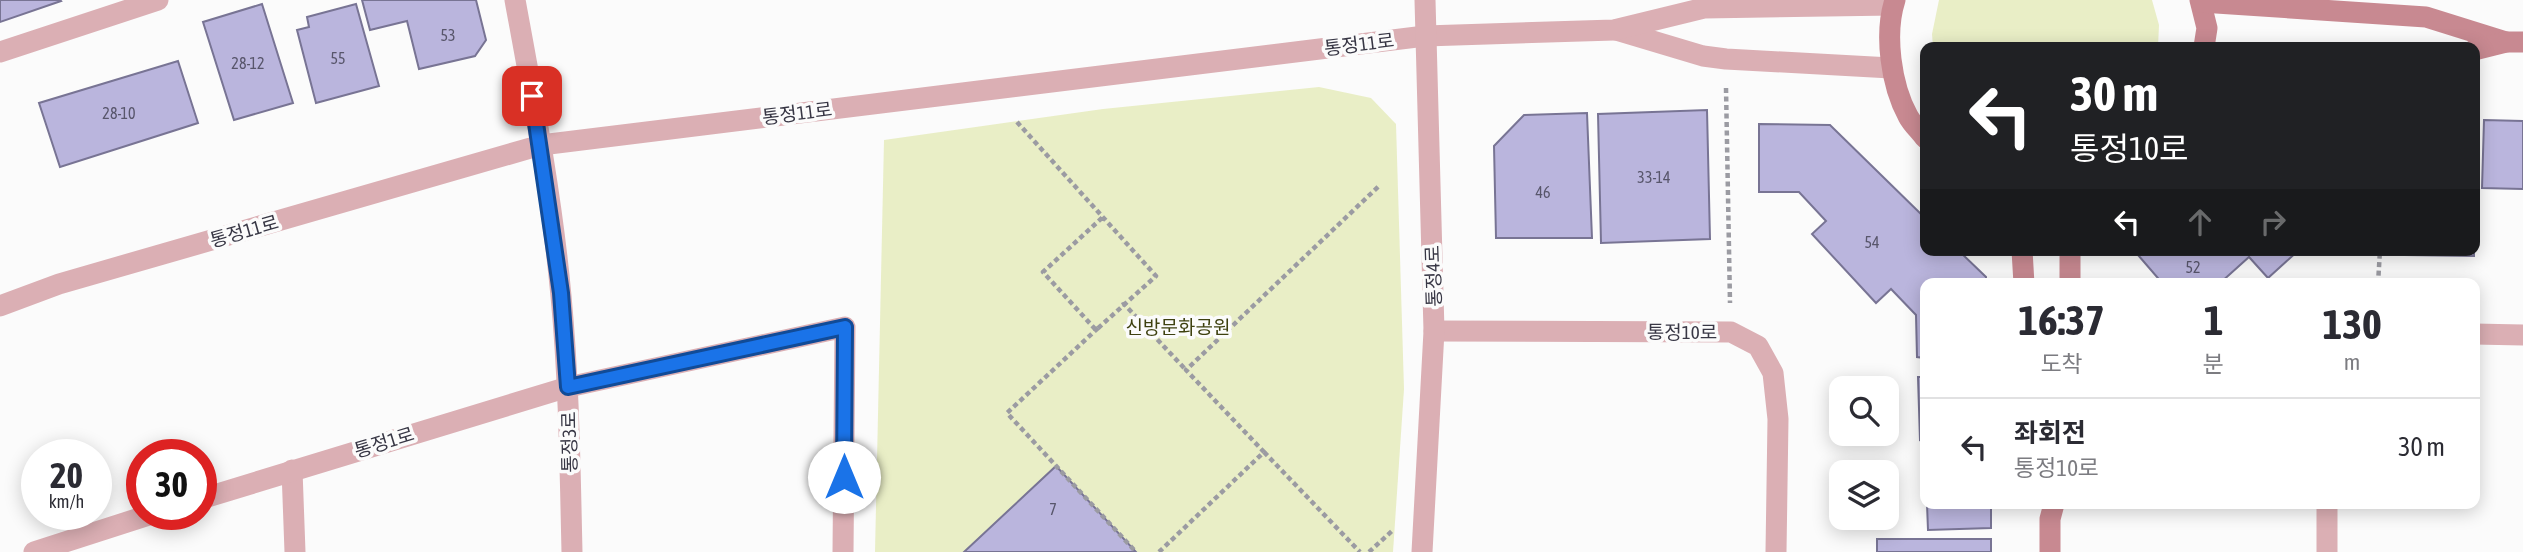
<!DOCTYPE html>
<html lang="ko">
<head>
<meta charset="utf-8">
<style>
	:root { --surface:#fff; --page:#f7f7f7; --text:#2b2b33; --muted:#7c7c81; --line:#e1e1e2 }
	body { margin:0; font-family:"Asap Condensed","Noto Sans KR",sans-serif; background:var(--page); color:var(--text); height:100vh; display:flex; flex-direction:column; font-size:26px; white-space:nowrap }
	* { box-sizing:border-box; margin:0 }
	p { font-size:23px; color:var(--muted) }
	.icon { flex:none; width:38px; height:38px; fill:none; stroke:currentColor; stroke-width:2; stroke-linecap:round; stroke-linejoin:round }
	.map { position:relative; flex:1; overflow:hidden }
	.drawer { position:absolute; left:1920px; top:278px; width:560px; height:231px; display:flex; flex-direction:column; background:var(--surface); border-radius:14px; box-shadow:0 4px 18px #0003 }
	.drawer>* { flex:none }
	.guide { position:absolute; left:1920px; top:42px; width:560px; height:214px; border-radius:14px; box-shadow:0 4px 18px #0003; background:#202124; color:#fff; overflow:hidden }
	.buttons { position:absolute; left:1829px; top:376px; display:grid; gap:14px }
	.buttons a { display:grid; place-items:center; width:70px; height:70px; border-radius:14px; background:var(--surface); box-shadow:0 4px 18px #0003; font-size:35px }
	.speed { position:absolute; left:21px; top:439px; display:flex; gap:14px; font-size:35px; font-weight:700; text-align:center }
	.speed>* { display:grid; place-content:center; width:91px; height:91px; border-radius:50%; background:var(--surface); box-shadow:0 4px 18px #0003; line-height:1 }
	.speed small { font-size:18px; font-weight:400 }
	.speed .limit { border:10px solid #d22; background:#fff; color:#111 }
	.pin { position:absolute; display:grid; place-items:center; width:60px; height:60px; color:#fff; margin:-30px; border-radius:14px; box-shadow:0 4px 10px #0006 }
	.me { position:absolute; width:77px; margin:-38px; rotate:0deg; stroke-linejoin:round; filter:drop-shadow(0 0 5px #0008) }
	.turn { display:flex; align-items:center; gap:24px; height:147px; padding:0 35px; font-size:32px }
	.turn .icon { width:91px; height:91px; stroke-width:2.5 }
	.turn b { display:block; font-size:49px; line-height:60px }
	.lanes { display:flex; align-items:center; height:66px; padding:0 35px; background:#0003; justify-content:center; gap:35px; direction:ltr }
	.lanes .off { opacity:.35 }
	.eta { display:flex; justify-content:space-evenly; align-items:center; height:119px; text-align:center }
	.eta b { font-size:42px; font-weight:700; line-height:49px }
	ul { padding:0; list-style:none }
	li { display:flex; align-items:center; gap:21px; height:98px; padding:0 35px; border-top:2px solid var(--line) }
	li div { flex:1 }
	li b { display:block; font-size:26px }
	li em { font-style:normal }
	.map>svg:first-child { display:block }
</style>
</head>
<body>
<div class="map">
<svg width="2523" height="552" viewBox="0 0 2523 552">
	<rect width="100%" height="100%" fill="#fbfbfb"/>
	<g fill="#e9eec6">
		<polygon points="1939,0 2152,0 2159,25 2158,47 1933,47 1932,34"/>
		<polygon points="1319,87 1371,98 1396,124 1404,389 1393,552 875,552 884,140 1103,109"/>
	</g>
	<g fill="#bab5dd" stroke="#787494" stroke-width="2">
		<polygon points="0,0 60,0 61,1 0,22"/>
		<polygon points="362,0 476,0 486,40 475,56 419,69 407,21 370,30"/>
		<polygon points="262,4 293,103 234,120 203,22"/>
		<polygon points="356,4 379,86 316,103 297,30 309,27 307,17"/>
		<polygon points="178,61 198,123 60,167 39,103"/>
		<polygon points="1707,110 1710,239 1601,243 1598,114"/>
		<polygon points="1587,113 1592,238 1496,238 1494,146 1524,115"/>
		<polygon points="2484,120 2523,121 2523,189 2482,188"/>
		<polygon points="2474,121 2477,121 2474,236"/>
		<polygon points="1759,124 1830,125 1925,218 1925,250 1958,250 1986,277 1986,284 1925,284 1925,358 1917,357 1916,315 1891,289 1876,303 1812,234 1826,221 1799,192 1759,192"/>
		<polygon points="2143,250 2299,250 2268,278 2249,257 2219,284 2163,284 2138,255"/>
		<polygon points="2405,250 2474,250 2474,256 2405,255"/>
		<polygon points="1918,377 1925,377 1925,439 1920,440"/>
		<polygon points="1056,466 1136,552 964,552"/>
		<polygon points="1927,504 1991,504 1991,528 1928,530"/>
		<rect x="1877" y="539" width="114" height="13"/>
	</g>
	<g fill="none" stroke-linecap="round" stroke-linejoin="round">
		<g stroke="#9b9ba2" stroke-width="4.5" stroke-dasharray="5 3.5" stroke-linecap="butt">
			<polyline points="1726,88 1730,303"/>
			<polyline points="1017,122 1156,276 1096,330 1043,272 1103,217"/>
			<polyline points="2378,284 2380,250"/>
			<polyline points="1122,305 1124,304 1186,370"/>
			<polyline points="1098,328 1007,413 1136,552"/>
			<polyline points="1264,452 1360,552"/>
			<polyline points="1159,552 1264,452 1186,370 1380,185"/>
			<polyline points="1369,552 1392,531"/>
		</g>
		<g stroke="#dbafb4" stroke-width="21">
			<path d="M515,0C533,98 552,197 561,296C569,381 570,466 572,552"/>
			<polyline points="1616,30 1703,56 1726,59 1891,68"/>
			<polyline points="0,52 158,0"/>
			<polyline points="0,306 59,284 541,145 1425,36 1614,30 1704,8 1893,5"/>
			<polyline points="1434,331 1731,332 1758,346 1773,373 1778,419 1776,552"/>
			<polyline points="2474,334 2523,335"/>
			<polyline points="292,470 295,552"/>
			<polyline points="201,499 568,387 845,327 843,552"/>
			<polyline points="34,552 152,514"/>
			<polyline points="1422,552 1434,331 1425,0"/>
			<polyline points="2327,552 2327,504"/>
		</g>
		<g stroke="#c88991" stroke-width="21">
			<path d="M1895,0C1884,34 1891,85 1908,116C1912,124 1920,131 1925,138"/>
			<polyline points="2200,0 2207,28 2204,47"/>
			<polyline points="2201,2 2426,17 2506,42"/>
			<polyline points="2474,50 2506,42 2523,42"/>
			<polyline points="2022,250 2024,284"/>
			<polyline points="2070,250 2070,284"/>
			<polyline points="2050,552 2050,519 2054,504"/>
		</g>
	</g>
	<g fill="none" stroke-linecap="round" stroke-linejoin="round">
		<defs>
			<polyline id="route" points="532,96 561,293 568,387 845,327 844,477"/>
		</defs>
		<use href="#route" stroke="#114b97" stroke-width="18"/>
		<use href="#route" stroke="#1a73e8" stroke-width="12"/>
	</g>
	<g text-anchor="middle" stroke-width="7" stroke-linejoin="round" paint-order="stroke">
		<g font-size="16" fill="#58566b">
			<text x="448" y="41">53</text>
			<text x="338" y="64">55</text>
			<text x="248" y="69">28-12</text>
			<text x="119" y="119">28-10</text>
			<text x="1654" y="183">33-14</text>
			<text x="1543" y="198">46</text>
			<text x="1872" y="248">54</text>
			<text x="2193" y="273">52</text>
			<text x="1053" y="515">7</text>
		</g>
		<g font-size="19" fill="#383745" stroke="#fbfbfb">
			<text transform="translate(1359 44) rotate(-7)" y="7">통정11로</text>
			<text transform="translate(797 113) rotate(-7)" y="7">통정11로</text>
			<text transform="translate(244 231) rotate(-16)" y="7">통정11로</text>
			<text transform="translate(1433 276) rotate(-92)" y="7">통정4로</text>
			<text x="1682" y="339">통정10로</text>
			<text transform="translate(384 442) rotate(-17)" y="7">통정1로</text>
			<text transform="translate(569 442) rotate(-91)" y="7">통정3로</text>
		</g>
		<g font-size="19" fill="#3e4110" stroke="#fbfbfb">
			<text x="1178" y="334">신방문화공원</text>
		</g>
	</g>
</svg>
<div class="buttons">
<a><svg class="icon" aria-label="search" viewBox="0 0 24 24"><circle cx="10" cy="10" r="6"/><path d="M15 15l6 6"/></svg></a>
<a><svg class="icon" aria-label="layers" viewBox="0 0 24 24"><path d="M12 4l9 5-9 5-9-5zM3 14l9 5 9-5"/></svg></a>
</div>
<div class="speed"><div>20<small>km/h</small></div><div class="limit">30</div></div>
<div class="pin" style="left:532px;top:96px;background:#d93025"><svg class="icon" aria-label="arrive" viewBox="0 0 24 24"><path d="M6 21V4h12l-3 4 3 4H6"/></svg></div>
<svg class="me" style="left:844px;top:477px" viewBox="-20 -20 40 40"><circle r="19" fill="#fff"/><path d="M0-13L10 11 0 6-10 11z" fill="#1a73e8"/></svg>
<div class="guide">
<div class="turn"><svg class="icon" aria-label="left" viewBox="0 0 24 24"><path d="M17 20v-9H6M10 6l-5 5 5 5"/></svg><div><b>30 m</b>통정10로</div></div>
<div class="lanes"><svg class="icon" aria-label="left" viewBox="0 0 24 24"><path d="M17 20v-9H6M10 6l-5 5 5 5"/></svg><svg class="icon off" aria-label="ahead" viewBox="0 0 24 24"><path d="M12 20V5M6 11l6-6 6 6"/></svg><svg class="icon off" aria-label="right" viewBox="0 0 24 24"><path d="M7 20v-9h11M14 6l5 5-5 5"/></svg></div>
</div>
<section class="drawer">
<div class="eta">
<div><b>16:37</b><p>도착</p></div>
<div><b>1</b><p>분</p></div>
<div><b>130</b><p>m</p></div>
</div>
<ul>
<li><svg class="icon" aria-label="left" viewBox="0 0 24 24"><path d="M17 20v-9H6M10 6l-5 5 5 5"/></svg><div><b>좌회전</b><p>통정10로</p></div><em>30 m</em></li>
</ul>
</section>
</div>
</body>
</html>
